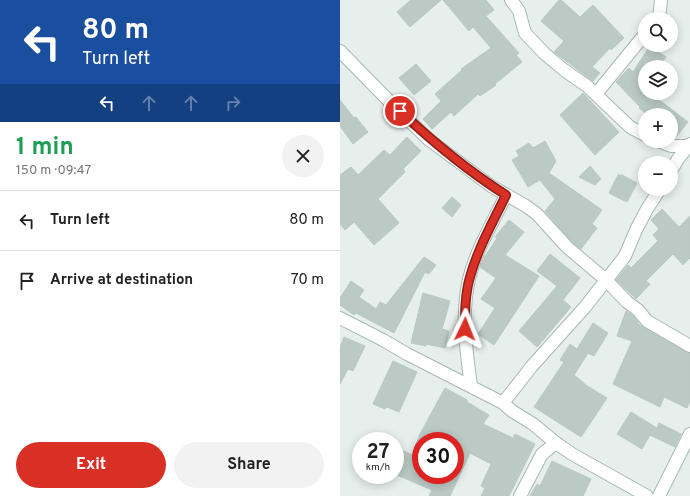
<!DOCTYPE html>
<html lang="en">
<head>
<meta charset="utf-8">
<style>
	:root { --surface:#fff; --page:#f2f2f2; --text:#222; --muted:#767676; --line:#e0e0e0; --accent:#d93025 }
	body { margin:0; font-family:Overpass,sans-serif; background:var(--page); color:var(--text); height:100vh; display:flex; flex-direction:column; font-size:15px; white-space:nowrap }
	* { box-sizing:border-box; margin:0 }
	p { font-size:13px; color:var(--muted) }
	.icon { flex:none; width:22px; height:22px; fill:none; stroke:currentColor; stroke-width:2; stroke-linecap:round; stroke-linejoin:round }
	.map { position:relative; flex:1; overflow:hidden }
	.side { display:flex; flex-direction:column; background:var(--surface); width:340px }
	.side>* { flex:none }
	.hud { background:#1a4fa0; color:#fff; overflow:hidden }
	.buttons { position:absolute; left:298px; top:12px; display:grid; gap:8px }
	.buttons a { display:grid; place-items:center; width:40px; height:40px; border-radius:50%; background:var(--surface); box-shadow:0 2px 10px #0003; font-size:20px }
	.speed { position:absolute; left:12px; top:432px; display:flex; gap:8px; font-size:20px; font-weight:700; text-align:center }
	.speed>* { display:grid; place-content:center; width:52px; height:52px; border-radius:50%; background:var(--surface); box-shadow:0 2px 10px #0003; line-height:1 }
	.speed small { font-size:10px; font-weight:400 }
	.speed .limit { border:6px solid #d22; background:#fff; color:#111 }
	.pin { position:absolute; display:grid; place-items:center; width:34px; height:34px; color:#fff; margin:-17px; border:2px solid #fff; border-radius:50%; box-shadow:0 1px 4px #0007 }
	.me { position:absolute; width:44px; margin:-22px; rotate:2deg; stroke-linejoin:round; filter:drop-shadow(0 0 3px #0008) }
	.turn { display:flex; align-items:center; gap:14px; height:84px; padding:0 16px; font-size:18px }
	.turn .icon { width:52px; height:52px; stroke-width:2.5 }
	.turn b { display:block; font-size:28px; line-height:34px }
	.lanes { display:flex; align-items:center; height:38px; padding:0 16px; background:#0003; justify-content:center; gap:20px; direction:ltr }
	.lanes .off { opacity:.35 }
	.round { display:grid; place-items:center; flex:none; width:42px; height:42px; border-radius:21px; background:var(--page) }
	.summary { display:flex; align-items:center; justify-content:space-between; height:68px; padding:0 16px }
	h1 { font-size:24px; font-weight:700; line-height:30px; color:#1e9e55 }
	.action { display:flex; gap:8px; margin-top:auto; padding:8px 16px }
	.action a { flex:1; height:46px; border-radius:24px; background:var(--accent); color:#fff; font-size:16px; font-weight:700; line-height:46px; text-align:center }
	.action a+a { background:var(--page); color:var(--text) }
	ul { padding:0; list-style:none }
	li { display:flex; align-items:center; gap:12px; height:60px; padding:0 16px; border-top:1px solid var(--line) }
	li div { flex:1 }
	li b { display:block; font-size:15px }
	li em { font-style:normal }
	main { display:flex; flex:1; min-height:0 }
	.map>svg:first-child { display:block }
</style>
</head>
<body>
<main>
<section class="side">
<div class="hud">
<div class="turn"><svg class="icon" aria-label="left" viewBox="0 0 24 24"><path d="M17 20v-9H6M10 6l-5 5 5 5"/></svg><div><b>80 m</b>Turn left</div></div>
<div class="lanes"><svg class="icon" aria-label="left" viewBox="0 0 24 24"><path d="M17 20v-9H6M10 6l-5 5 5 5"/></svg><svg class="icon off" aria-label="ahead" viewBox="0 0 24 24"><path d="M12 20V5M6 11l6-6 6 6"/></svg><svg class="icon off" aria-label="ahead" viewBox="0 0 24 24"><path d="M12 20V5M6 11l6-6 6 6"/></svg><svg class="icon off" aria-label="right" viewBox="0 0 24 24"><path d="M7 20v-9h11M14 6l5 5-5 5"/></svg></div>
</div>
<div class="summary"><div><h1>1 min</h1><p>150 m · 09:47</p></div><a class="round"><svg class="icon" aria-label="close" viewBox="0 0 24 24"><path d="M6 6l12 12M18 6L6 18"/></svg></a></div>
<ul>
<li><svg class="icon" aria-label="left" viewBox="0 0 24 24"><path d="M17 20v-9H6M10 6l-5 5 5 5"/></svg><div><b>Turn left</b></div><em>80 m</em></li>
<li><svg class="icon" aria-label="arrive" viewBox="0 0 24 24"><path d="M6 21V4h12l-3 4 3 4H6"/></svg><div><b>Arrive at destination</b></div><em>70 m</em></li>
</ul>
<div class="action"><a>Exit</a><a>Share</a></div>
</section>
<div class="map">
<svg width="350" height="496" viewBox="0 0 350 496">
	<rect width="100%" height="100%" fill="#e6efeb"/>
	<g fill="#bbcac4" stroke="#b8c9c2" fill-rule="evenodd">
		<polygon points="71,0 101,0 70,27 57,12"/>
		<polygon points="103,0 146,0 154,10 146,16 179,53 176,55 182,62 155,84 156,85 140,96 138,94 114,116 111,112 92,129 83,119 101,101 95,94 122,70 121,69 151,48 133,27 129,31"/>
		<polygon points="219,0 221,0 240,17 253,5 284,38 271,50 270,48 252,67 260,73 253,81 214,52 224,41 201,21"/>
		<polygon points="310,46 326,57 319,67 305,67 305,83 301,86 305,89 305,93 310,93 348,122 335,138 331,138 331,115 308,115 299,108 300,107 276,82 289,68 293,72"/>
		<polygon points="76,64 91,81 74,95 59,78"/>
		<polygon points="243,93 279,132 255,155 220,115"/>
		<polygon points="0,100 14,118 16,117 28,132 13,144 0,126"/>
		<polygon points="67,137 81,151 63,169 65,172 38,199 59,223 34,245 14,222 5,230 0,224 0,175 11,167 18,175 44,150 50,155"/>
		<polygon points="205,141 216,161 209,173 262,210 252,224 257,228 241,249 232,242 205,211 215,199 200,180 188,187 172,160 179,156 176,151 189,143 193,148"/>
		<polygon points="250,166 261,179 255,185 239,177"/>
		<polygon points="278,175 282,175 297,183 287,202 269,193"/>
		<polygon points="112,197 121,205 112,217 102,208"/>
		<polygon points="322,209 339,227 350,216 350,258 343,265 333,254 306,281 310,284 296,299 276,280 288,265 291,268 318,241 313,235 319,229 311,220"/>
		<polygon points="169,220 184,232 165,255 199,276 154,345 138,334 155,308 141,299 156,278 140,267 144,258 157,238 155,237"/>
		<polygon points="210,254 240,278 223,300 231,307 197,347 179,331 217,286 197,271"/>
		<polygon points="84,257 96,265 89,274 85,272 54,333 16,313 14,315 0,305 0,298 11,281 24,290 19,297 36,309 40,302 46,305"/>
		<polygon points="83,293 110,301 102,329 109,331 105,348 86,344 86,346 71,343"/>
		<polygon points="286,311 293,316 298,322 297,323 303,327 350,353 350,401 347,408 324,397 320,407 273,384 292,341 277,336"/>
		<polygon points="253,323 268,333 254,356 248,353 234,375 244,383 244,384 267,398 241,437 194,407 224,362 220,360 230,344 237,349"/>
		<polygon points="4,337 25,346 13,371 8,369 0,384 0,347"/>
		<polygon points="53,361 77,372 59,412 47,407 45,409 33,404"/>
		<path d="M105,388L127,400V402L149,415L143,424L173,438L175,434L195,444L169,496H141L145,488L141,486L151,464L130,453L110,496H89L92,490L57,475H62L55,471V447L72,455L80,434ZM81,441H115V475H81Z"/>
		<polygon points="291,412 317,428 319,423 341,434 335,447 310,435 302,449 277,434"/>
		<polygon points="212,461 251,479 243,496 190,496 197,484 200,486"/>
	</g>
	<g fill="none" stroke-linecap="round" stroke-linejoin="round">
		<defs>
			<g id="minor">
				<polyline points="171,0 179,11 185,33 205,54 224,70 247,86 290,127 305,135"/>
				<polyline points="319,19 321,0"/>
				<polyline points="0,51 50,102 88,139 151,186 186,206 197,214 227,247 266,280 287,302 298,310 307,321 350,346"/>
				<polyline points="256,94 305,34"/>
				<polyline points="318,141 331,146 348,146"/>
				<polyline points="331,171 338,159 350,144"/>
				<polyline points="0,318 43,340 67,354 163,403 172,411 193,424 216,443 232,454 307,496"/>
				<path d="M131,386C126,350 121,314 129,279C136,250 153,222 166,195"/>
				<polyline points="163,403 192,366 245,307 285,256 296,230 307,209 320,189"/>
				<polyline points="180,496 202,454 216,443"/>
				<polyline points="319,496 350,434"/>
			</g>
		</defs>
		<use href="#minor" stroke="#a8b8b2" stroke-width="14"/>
		<use href="#minor" stroke="#fff" stroke-width="12"/>
	</g>
	<g fill="none" stroke-linecap="round" stroke-linejoin="round">
		<defs>
			<path id="route" d="M60,111C93,142 128,171 166,195C153,222 138,248 130,277C125,294 125,312 125,329"/>
		</defs>
		<use href="#route" stroke="#8d1f18" stroke-width="10"/>
		<use href="#route" stroke="#d93025" stroke-width="7"/>
	</g>
</svg>
<div class="buttons">
<a><svg class="icon" aria-label="search" viewBox="0 0 24 24"><circle cx="10" cy="10" r="6"/><path d="M15 15l6 6"/></svg></a>
<a><svg class="icon" aria-label="layers" viewBox="0 0 24 24"><path d="M12 4l9 5-9 5-9-5zM3 14l9 5 9-5"/></svg></a>
<a>+</a>
<a>−</a>
</div>
<div class="speed"><div>27<small>km/h</small></div><div class="limit">30</div></div>
<div class="pin" style="left:60px;top:111px;background:#d93025"><svg class="icon" aria-label="arrive" viewBox="0 0 24 24"><path d="M6 21V4h12l-3 4 3 4H6"/></svg></div>
<svg class="me" style="left:125px;top:329px" viewBox="-20 -20 40 40"><path d="M0-17L14 15 0 8-14 15z" fill="#d93025" stroke="#fff" stroke-width="4"/></svg>
</div>
</main>
</body>
</html>
